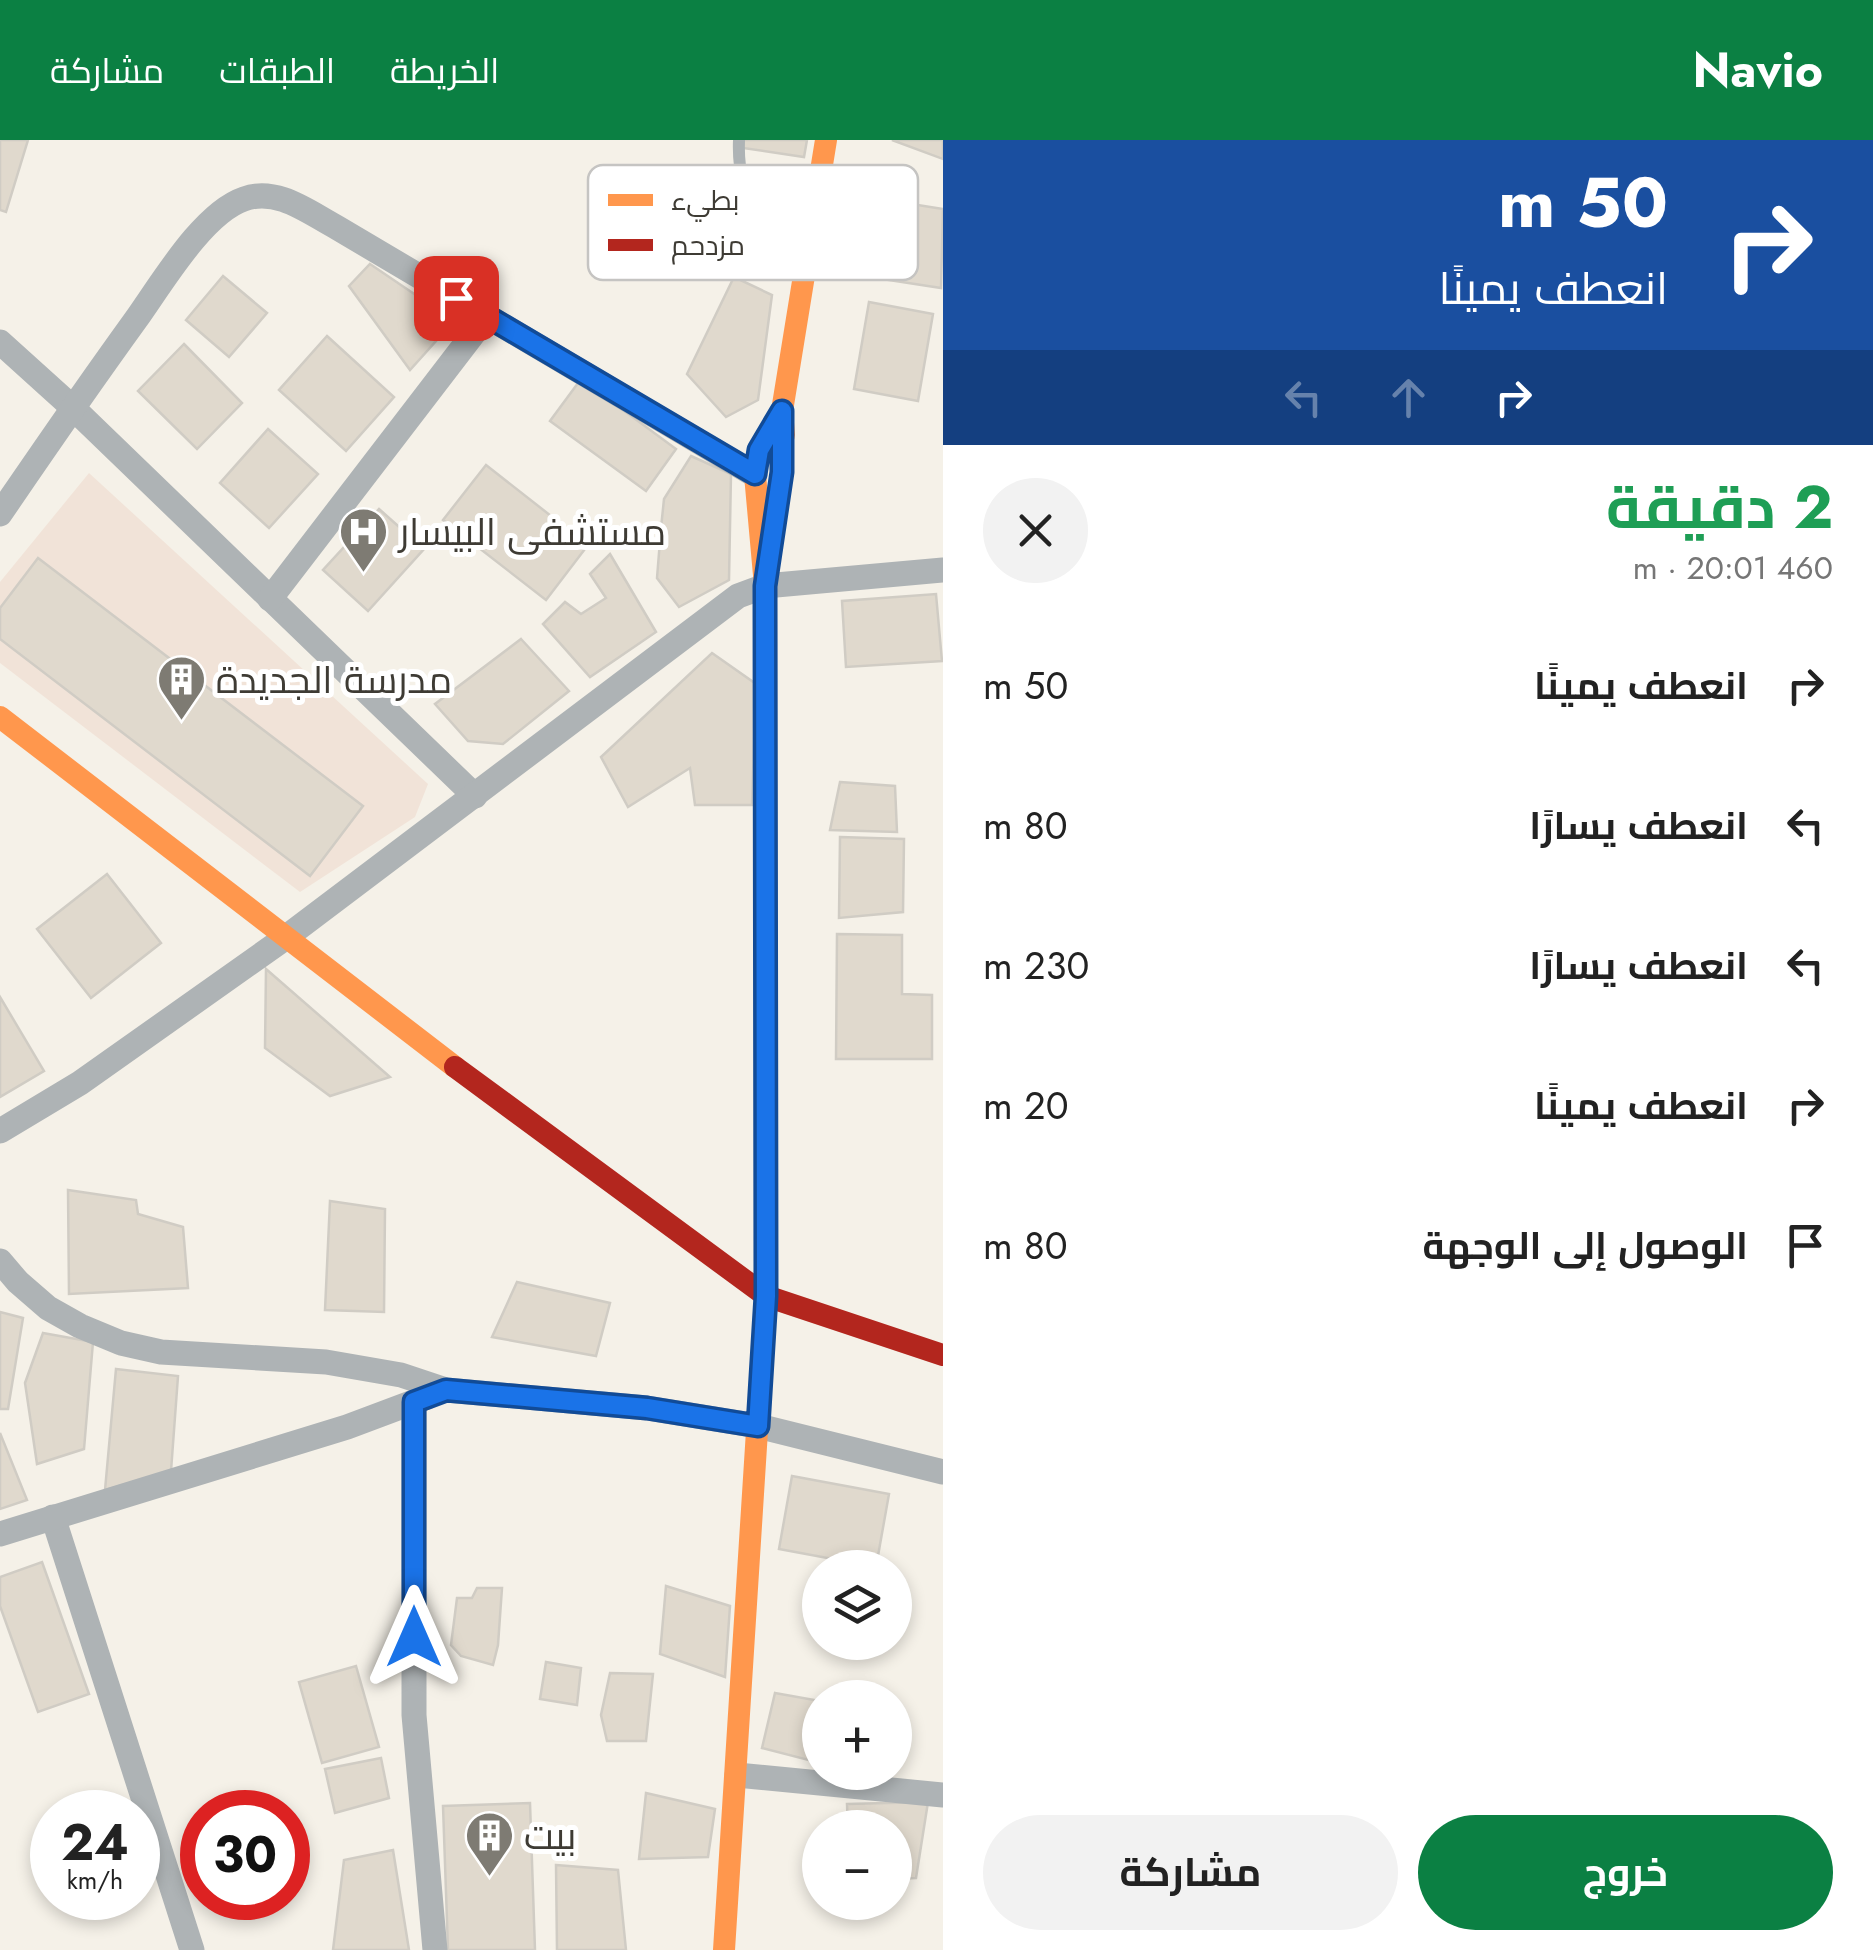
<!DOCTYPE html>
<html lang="ar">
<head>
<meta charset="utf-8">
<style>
	:root { --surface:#fff; --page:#f2f2f2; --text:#222; --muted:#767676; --accent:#0b8043 }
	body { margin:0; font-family:Jost,Cairo,sans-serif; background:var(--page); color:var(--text); direction:rtl; height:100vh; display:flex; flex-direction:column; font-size:38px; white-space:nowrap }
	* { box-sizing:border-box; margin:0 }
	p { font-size:32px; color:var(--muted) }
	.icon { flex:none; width:55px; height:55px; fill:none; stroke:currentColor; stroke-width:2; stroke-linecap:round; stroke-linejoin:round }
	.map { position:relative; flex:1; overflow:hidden; direction:ltr }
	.sheet { display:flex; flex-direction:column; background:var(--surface); width:930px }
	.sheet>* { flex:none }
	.banner { background:#1a4fa0; color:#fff; overflow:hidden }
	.buttons { position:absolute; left:802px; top:1410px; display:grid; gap:20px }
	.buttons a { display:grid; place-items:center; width:110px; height:110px; border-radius:50%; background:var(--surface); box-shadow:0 5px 15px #0003; font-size:50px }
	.speed { position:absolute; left:30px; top:1650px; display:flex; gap:20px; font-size:50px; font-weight:700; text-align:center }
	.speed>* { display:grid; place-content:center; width:130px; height:130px; border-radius:50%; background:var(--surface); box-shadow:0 5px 15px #0003; line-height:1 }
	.speed small { font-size:25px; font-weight:400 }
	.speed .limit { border:15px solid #d22; background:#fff; color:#111 }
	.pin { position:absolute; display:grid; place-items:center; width:85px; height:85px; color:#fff; margin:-42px; border-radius:20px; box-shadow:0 5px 15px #0006 }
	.me { position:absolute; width:110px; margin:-55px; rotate:0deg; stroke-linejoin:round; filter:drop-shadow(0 0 8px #0008) }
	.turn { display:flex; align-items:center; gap:35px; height:210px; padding:0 40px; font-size:45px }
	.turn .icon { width:130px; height:130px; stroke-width:2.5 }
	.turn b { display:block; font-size:70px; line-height:85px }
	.lanes { display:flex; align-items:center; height:95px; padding:0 40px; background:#0003; justify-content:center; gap:50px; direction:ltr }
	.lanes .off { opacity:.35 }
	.round { display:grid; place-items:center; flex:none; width:105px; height:105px; border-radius:52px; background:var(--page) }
	.overview { display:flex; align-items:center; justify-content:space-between; height:170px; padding:0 40px }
	h1 { font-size:60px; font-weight:700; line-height:75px; color:#1e9e55 }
	.action { display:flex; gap:20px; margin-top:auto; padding:20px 40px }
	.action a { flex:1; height:115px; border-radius:60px; background:var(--accent); color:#fff; font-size:40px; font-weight:700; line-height:115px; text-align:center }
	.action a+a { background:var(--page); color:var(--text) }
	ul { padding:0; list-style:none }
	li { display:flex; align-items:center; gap:30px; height:140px; padding:0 40px }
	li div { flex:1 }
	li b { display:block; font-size:38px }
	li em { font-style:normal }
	header { display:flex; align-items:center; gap:60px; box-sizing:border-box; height:140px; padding:0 50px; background:var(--accent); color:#fff }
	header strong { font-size:48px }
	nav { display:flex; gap:55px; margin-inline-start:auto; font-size:35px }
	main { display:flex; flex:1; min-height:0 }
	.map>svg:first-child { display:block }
</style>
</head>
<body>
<header>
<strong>Navio</strong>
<nav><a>الخريطة</a><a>الطبقات</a><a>مشاركة</a></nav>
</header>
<main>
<section class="sheet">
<div class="banner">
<div class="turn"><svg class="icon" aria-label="right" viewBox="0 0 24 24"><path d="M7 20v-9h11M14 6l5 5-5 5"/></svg><div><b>50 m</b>انعطف يمينًا</div></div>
<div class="lanes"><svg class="icon off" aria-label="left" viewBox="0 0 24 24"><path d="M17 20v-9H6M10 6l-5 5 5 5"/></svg><svg class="icon off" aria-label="ahead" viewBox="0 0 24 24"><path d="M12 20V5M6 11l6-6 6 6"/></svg><svg class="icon" aria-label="right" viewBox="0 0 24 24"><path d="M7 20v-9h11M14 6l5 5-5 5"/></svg></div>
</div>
<div class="overview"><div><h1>2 دقيقة</h1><p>460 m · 20:01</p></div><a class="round"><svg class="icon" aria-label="close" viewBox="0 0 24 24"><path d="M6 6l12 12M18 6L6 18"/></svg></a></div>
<ul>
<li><svg class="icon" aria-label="right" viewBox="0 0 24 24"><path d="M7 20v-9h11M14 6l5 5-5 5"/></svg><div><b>انعطف يمينًا</b></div><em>50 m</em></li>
<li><svg class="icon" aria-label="left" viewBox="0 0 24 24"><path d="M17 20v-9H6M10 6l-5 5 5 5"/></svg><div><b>انعطف يسارًا</b></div><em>80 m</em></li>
<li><svg class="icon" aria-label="left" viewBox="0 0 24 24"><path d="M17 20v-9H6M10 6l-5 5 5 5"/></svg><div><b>انعطف يسارًا</b></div><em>230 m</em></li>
<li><svg class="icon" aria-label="right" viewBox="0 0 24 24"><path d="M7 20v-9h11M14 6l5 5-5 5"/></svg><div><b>انعطف يمينًا</b></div><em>20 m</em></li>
<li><svg class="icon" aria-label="arrive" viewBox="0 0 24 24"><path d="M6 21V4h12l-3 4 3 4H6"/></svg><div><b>الوصول إلى الوجهة</b></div><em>80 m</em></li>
</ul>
<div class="action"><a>خروج</a><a>مشاركة</a></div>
</section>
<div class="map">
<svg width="943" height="1810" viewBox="0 0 943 1810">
	<rect width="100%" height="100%" fill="#f5f1e8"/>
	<polygon fill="#f1e3d8" points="89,333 428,644 415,677 300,752 0,523 0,442"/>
	<g fill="#e0d9cd" stroke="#d0ccc4" stroke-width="2.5">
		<polygon points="0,0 28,0 6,72 0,70"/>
		<polygon points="744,0 807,0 804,17 743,8"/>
		<polygon points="892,0 943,0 943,19"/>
		<polygon points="880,59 943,69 941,148 869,137"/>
		<polygon points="370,124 454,181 410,230 349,146"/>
		<polygon points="223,136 267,173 229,217 186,180"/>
		<polygon points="734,137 772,155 758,260 726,277 687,234"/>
		<polygon points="869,162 933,174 918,261 854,249"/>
		<polygon points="327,196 394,257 346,311 279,250"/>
		<polygon points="184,204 242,263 197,309 138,251"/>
		<polygon points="581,239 676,309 646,351 550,281"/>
		<polygon points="268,289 318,334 269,388 220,343"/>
		<polygon points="691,316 731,334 729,440 679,467 657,438 661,388 664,359"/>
		<polygon points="486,325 588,405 546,460 443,380"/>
		<polygon points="379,369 424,409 368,471 323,430"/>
		<polygon points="610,414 656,492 590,537 543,484 565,462 581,474 606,458 590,434"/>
		<polygon points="38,418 363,666 310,736 0,499 0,468"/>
		<polygon points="936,454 942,521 846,527 842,461"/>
		<polygon points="521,499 569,551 503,604 468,601 435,564"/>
		<polygon points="712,513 756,544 752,665 695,665 690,628 628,667 601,617"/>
		<polygon points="840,642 895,646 897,692 830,690"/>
		<polygon points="840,697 904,699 903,772 839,778"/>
		<polygon points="107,734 161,803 91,858 37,789"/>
		<polygon points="837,794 902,795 902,854 932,855 932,919 836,919"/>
		<polygon points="266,829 390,937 330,956 265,908"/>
		<polygon points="0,857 44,931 0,957"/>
		<polygon points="68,1050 136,1060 138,1074 183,1087 188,1148 69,1154"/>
		<polygon points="330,1061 385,1069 384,1172 325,1170"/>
		<polygon points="517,1142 610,1163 596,1216 492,1197"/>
		<polygon points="0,1172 23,1178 8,1269 0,1269"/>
		<polygon points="43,1193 93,1202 84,1309 37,1324 25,1243"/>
		<polygon points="116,1229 178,1236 171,1331 105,1350"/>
		<polygon points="0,1293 27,1360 0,1369"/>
		<polygon points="792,1336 889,1354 876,1427 779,1409"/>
		<polygon points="42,1422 89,1554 38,1572 0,1466 0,1437"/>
		<polygon points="666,1446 730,1466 725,1537 660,1514"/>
		<polygon points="477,1448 502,1448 498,1505 493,1525 461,1516 451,1505 457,1458 472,1458"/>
		<polygon points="546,1522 581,1528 577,1565 540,1559"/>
		<polygon points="356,1526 379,1607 322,1623 299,1542"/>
		<polygon points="610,1533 653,1534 646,1601 607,1601 601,1575"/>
		<polygon points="775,1553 820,1561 820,1623 762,1608"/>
		<polygon points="381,1618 389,1658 335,1673 325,1629"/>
		<polygon points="646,1653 715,1669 708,1717 639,1719"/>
		<polygon points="928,1662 916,1738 895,1739 895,1688 848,1688 847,1664"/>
		<polygon points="530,1663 535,1810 448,1810 443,1666"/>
		<polygon points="393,1710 409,1810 333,1810 344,1720"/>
		<polygon points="556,1725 618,1730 626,1810 557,1810"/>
	</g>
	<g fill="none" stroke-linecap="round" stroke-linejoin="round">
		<path stroke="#aeb3b5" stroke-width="12" d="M739,0C738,25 742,62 767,76C777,82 796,80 808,81"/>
		<g stroke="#aeb3b5" stroke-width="25">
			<polyline points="0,202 72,267 475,656"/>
			<path d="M0,374C45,308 90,243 137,178C162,143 203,73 244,59C277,47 308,72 336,87L755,335"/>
			<polyline points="270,459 487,176"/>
			<polyline points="0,991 80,943 285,798 738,456 765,446 943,430"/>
			<polyline points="0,1121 18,1142 48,1168 80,1186 121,1203 161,1212 326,1222 401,1235 446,1250 647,1268 758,1286 943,1332"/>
			<polyline points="414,1262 414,1575 435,1810"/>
			<polyline points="53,1377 192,1810"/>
			<polyline points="0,1394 347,1287 427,1257"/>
			<polyline points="737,1635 943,1655"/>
		</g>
		<g stroke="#ff974d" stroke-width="22">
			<polyline points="784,295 782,271 826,0"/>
			<polyline points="765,533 765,446 755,335 759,310 782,271"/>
			<polyline points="0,577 455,927"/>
			<polyline points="724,1810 765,1165"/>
		</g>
		<g stroke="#b3261e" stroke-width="22">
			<polyline points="765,533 765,1165"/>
			<polyline points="455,927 766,1156 943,1215"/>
		</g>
	</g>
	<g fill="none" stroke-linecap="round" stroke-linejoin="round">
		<defs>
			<polyline id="route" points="414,1497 414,1262 446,1250 647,1268 758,1286 766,1156 765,446 782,332 782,271 759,310 755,334 456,158"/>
		</defs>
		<use href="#route" stroke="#114b97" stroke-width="25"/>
		<use href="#route" stroke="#1a73e8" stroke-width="18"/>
	</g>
	<defs>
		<symbol id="hospital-pin" viewBox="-11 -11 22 30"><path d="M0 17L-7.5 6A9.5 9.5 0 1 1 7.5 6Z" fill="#7e7b73" stroke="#fff"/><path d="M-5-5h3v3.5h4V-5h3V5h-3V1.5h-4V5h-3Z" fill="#fff"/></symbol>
		<symbol id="building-pin" viewBox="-11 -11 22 30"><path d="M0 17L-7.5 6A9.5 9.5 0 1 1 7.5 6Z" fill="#7e7b73" stroke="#fff"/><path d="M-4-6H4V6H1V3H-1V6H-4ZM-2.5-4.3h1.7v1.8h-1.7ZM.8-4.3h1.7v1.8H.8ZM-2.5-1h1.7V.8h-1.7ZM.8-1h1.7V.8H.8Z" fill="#fff"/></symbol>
	</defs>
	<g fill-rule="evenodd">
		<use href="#hospital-pin" x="336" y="364" width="55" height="75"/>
		<use href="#building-pin" x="154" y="512" width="55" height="75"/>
		<use href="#building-pin" x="462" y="1668" width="55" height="75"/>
	</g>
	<g text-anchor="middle" stroke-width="10" stroke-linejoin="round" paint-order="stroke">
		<g font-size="38" fill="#3e3b34" stroke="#fff" text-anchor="start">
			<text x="399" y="405">مستشفی البيسار</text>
			<text x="216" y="553">مدرسة الجديدة</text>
			<text x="524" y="1709">بيت</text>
		</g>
	</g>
	<rect x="588" y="25" width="330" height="115" rx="15" fill="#fff" stroke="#c5c4c2" stroke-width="2.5"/>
	<rect x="608" y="54" width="45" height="12" fill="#ff974d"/>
	<rect x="608" y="99" width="45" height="12" fill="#b3261e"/>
	<g font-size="28" fill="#3e3b34">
		<text x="671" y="70">بطيء</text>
		<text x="671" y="115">مزدحم</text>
	</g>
</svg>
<div class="buttons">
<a><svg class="icon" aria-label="layers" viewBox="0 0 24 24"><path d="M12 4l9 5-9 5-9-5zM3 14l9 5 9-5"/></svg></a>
<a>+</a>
<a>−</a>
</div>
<div class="speed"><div>24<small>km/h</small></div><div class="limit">30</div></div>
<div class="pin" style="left:456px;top:158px;background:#d93025"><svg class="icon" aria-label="arrive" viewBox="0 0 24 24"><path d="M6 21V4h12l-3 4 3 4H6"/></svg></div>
<svg class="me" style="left:414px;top:1497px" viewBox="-20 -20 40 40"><path d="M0-17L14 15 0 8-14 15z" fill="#1a73e8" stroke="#fff" stroke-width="4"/></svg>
</div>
</main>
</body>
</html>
